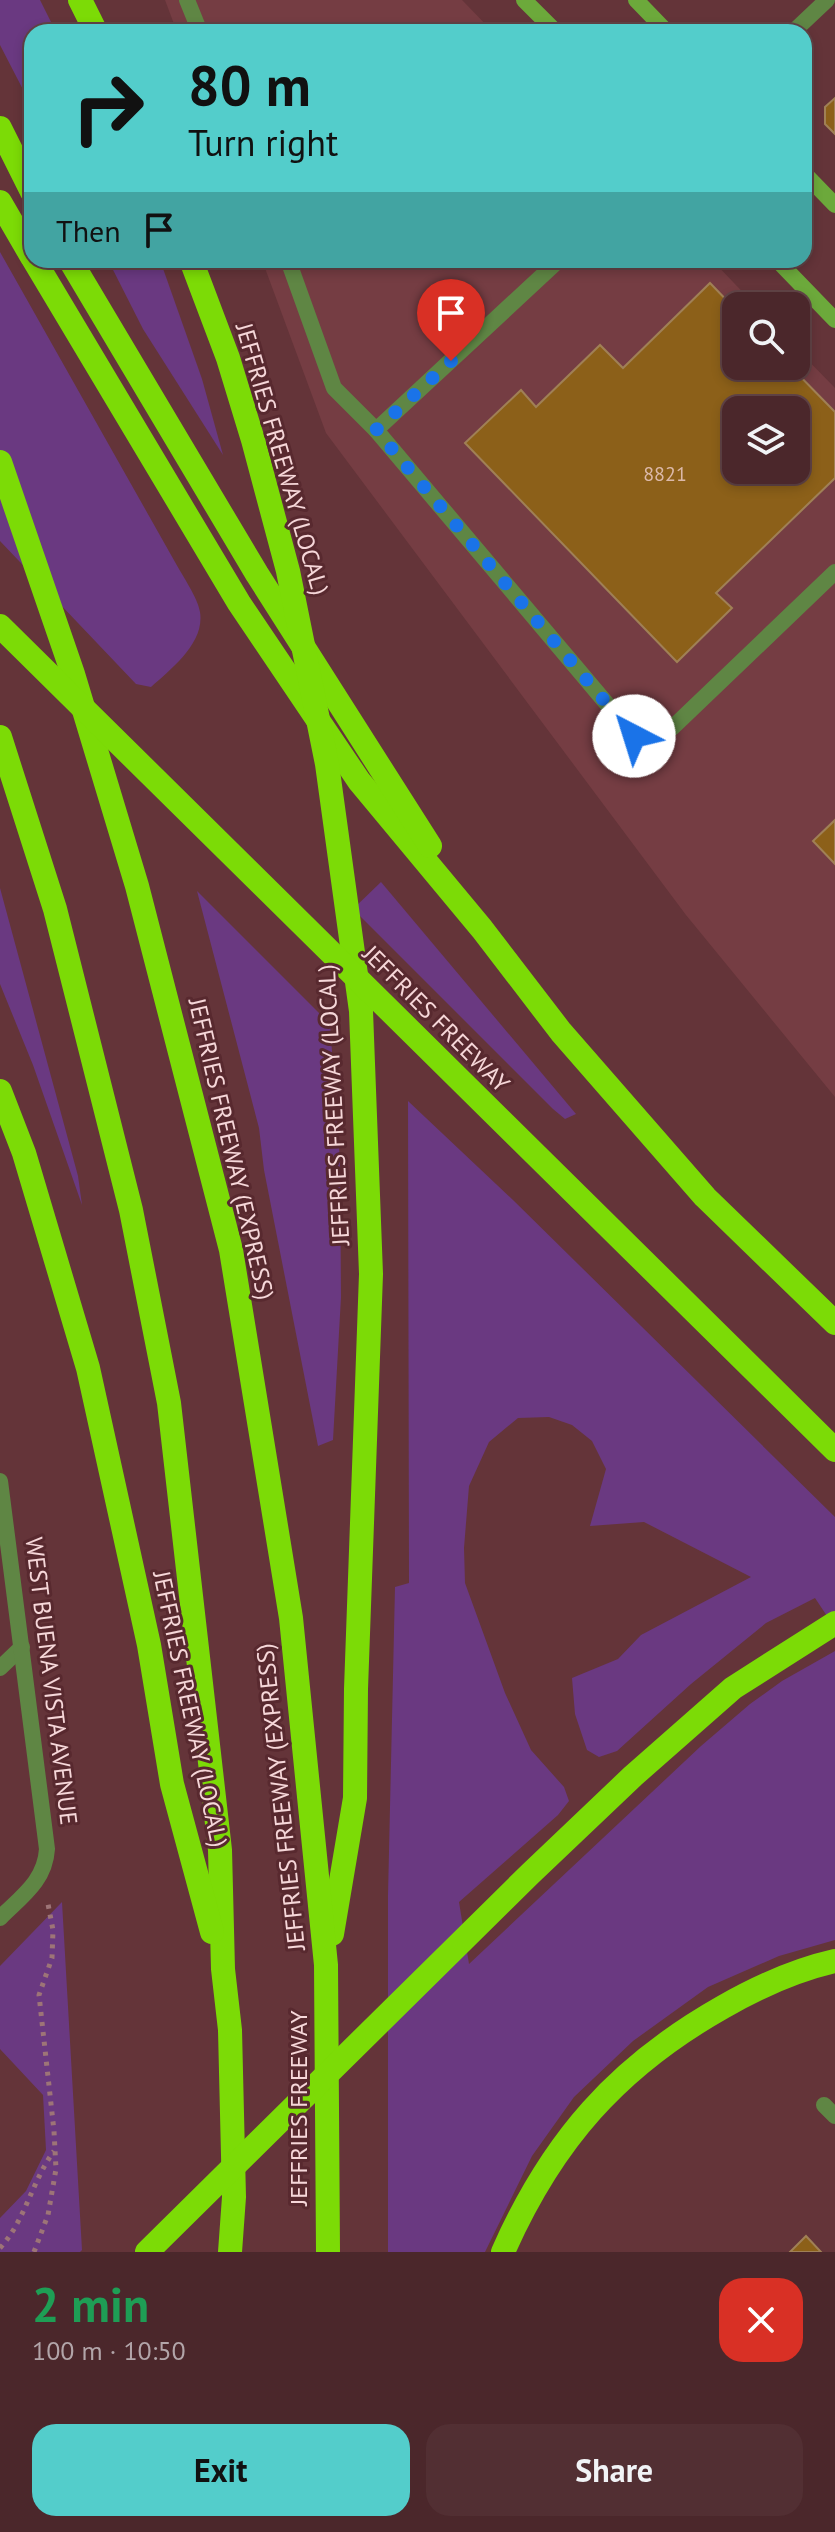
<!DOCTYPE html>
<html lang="en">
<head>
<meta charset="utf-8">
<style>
	:root { --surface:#4b272b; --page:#522f33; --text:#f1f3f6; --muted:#b2a5a9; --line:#624447; --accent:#53cdcb }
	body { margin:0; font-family:"PT Sans",sans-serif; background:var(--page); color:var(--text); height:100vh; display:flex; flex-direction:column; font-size:30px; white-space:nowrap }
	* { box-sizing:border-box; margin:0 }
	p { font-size:26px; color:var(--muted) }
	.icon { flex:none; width:44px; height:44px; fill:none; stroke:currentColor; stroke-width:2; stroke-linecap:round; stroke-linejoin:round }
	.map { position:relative; height:2252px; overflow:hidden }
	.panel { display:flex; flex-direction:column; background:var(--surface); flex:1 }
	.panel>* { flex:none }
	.banner { position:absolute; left:24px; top:24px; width:788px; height:244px; border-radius:24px; box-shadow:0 4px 12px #0003,0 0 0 2px var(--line); background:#53cdcb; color:#111; overflow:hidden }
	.buttons { position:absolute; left:722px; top:292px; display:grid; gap:16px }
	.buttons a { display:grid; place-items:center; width:88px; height:88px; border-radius:16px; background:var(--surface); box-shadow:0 4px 12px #0003,0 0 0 2px var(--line); font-size:40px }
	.pin { position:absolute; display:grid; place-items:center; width:68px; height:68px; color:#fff; margin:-82px -34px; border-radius:50% 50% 50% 0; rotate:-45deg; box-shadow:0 0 8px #0007 }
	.pin .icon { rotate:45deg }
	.me { position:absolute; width:88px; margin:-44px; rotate:320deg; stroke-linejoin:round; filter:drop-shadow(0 0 6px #0008) }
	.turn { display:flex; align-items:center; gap:28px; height:168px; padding:0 32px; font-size:36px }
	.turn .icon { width:104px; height:104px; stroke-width:2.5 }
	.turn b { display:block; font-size:56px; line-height:68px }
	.then { display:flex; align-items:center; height:76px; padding:0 32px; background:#0003; gap:16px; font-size:30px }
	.round { display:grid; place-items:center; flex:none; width:84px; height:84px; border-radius:24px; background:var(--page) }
	.overview { display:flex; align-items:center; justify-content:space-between; height:136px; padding:0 32px }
	h1 { font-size:48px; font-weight:600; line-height:60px; color:#1e9e55 }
	.primary-button { display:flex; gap:16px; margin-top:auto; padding:16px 32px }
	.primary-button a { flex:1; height:92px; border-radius:24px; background:var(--accent); color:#111; font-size:32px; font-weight:600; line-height:92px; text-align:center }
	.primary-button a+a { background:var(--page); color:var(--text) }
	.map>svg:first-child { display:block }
</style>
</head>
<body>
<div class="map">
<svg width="835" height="2252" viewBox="0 0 835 2252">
	<rect width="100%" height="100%" fill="#643439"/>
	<g fill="#753d43" fill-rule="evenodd">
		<polygon points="165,0 462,0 493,32 177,32"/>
		<path d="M262,260H712L756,306H736V366H796V348L835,388V1097L686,915L326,433ZM736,410H796V470H736Z"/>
	</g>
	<g fill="#6a3981">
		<polygon points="0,0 40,0 56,32 32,32 32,107 0,45"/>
		<path d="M0,252L175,562C182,575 198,598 200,612C205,643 171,669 151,687L136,684L0,541Z"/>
		<polygon points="108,260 160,260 202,379 223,455 143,329"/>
		<polygon points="381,882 576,1114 565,1119 553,1109 353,909"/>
		<polygon points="0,888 78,1176 82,1205 33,1065 0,984"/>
		<polygon points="197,891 330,1024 340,1161 341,1297 333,1440 318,1446 264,1170 259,1128"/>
		<polygon points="408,1101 513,1200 835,1517 835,1628 815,1598 766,1623 691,1684 617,1751 599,1757 587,1750 575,1714 572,1678 618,1659 641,1635 751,1577 644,1522 590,1526 606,1469 592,1441 572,1425 549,1417 518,1418 489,1442 469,1486 464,1548 465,1583 505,1693 531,1750 564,1787 569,1801 558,1815 459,1902 469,1964 701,1746 750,1704 782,1681 835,1651 835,1940 779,1956 708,1987 633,2041 574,2097 532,2156 485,2252 388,2252 388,1895 395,1587 409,1583"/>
		<polygon points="62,1902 82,2250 80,2252 0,2252 0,2218 26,2191 46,2150 43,2095 0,2049 0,1966"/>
	</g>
	<g fill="#8c6019" stroke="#a08056" stroke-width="2" fill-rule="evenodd">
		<polygon points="835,98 835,134 825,124 825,107"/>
		<path d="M710,283L736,310V366H790L835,412V478L716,593L732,608L677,662L465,443L521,390L536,407L600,345L623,368ZM736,410H796V470H736Z"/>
		<polygon points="835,820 835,864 813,841"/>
		<polygon points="806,2236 821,2252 790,2252"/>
	</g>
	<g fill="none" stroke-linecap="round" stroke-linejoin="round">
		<g stroke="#9d7477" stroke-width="5" stroke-dasharray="4 6" stroke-linecap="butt">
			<path d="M0,2248C25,2221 32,2181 54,2151"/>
			<polyline points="34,2252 48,2215 56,2169 54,2131 39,1995 52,1958 53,1930 48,1904"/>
		</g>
		<g stroke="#5f8644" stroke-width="16">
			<polyline points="187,0 200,32"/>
			<polyline points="288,260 334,388 376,430 559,260"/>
			<polyline points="376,430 634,736 672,728 835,572"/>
			<polyline points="0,1668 22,1647"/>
		</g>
		<g stroke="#5f8644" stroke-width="16">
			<polyline points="793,32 827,0"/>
			<path d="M0,1481L47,1849C45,1881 22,1896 0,1918"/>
			<polyline points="824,2105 835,2116"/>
		</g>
		<g stroke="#6ca93b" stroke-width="16">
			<polyline points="524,0 556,32"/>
			<polyline points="636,0 667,32"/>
			<polyline points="804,173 835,205"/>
			<polyline points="777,260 835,320"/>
		</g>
		<g stroke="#7cdb06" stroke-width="24">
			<polyline points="80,0 96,32"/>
			<polyline points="0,128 32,192"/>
			<polyline points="0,202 32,257"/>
			<polyline points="34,260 239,603 359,781 482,929 561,1032 705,1197 835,1323"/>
			<polyline points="70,260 257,574 430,846"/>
			<polyline points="191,260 228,358 253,440 288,571 327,764 361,1011 371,1274 356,1689 355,1798 332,1934"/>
			<polyline points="0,462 73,674 137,886 231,1250 291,1618 326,1965 328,2252"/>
			<polyline points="0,626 835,1450"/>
			<polyline points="0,737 55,909 131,1210 169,1403 220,1850 223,1969 230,2030 234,2197 230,2252"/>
			<polyline points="0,1091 24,1153 88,1368 149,1645 172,1784 212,1932"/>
			<polyline points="147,2252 530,1874 633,1776 733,1688 835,1623"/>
			<path d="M503,2252C552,2141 617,2067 723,2007C758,1987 795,1970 835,1961"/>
		</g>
	</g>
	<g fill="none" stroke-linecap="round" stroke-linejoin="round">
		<polyline stroke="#1a73e8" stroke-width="14" stroke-dasharray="0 25.2" points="451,361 376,430 634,736"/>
	</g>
	<g text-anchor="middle" stroke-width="6" stroke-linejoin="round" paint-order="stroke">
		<g font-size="20" fill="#dcb9a9">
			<text x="665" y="481">8821</text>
		</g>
		<g font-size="24" fill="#f6d7d9" stroke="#58292f">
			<text transform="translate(282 459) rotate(74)" y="8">JEFFRIES FREEWAY (LOCAL)</text>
			<text transform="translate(436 1019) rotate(45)" y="8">JEFFRIES FREEWAY</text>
			<text transform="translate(334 1105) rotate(-93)" y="8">JEFFRIES FREEWAY (LOCAL)</text>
			<text transform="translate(231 1149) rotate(77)" y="8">JEFFRIES FREEWAY (EXPRESS)</text>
			<text transform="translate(51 1681) rotate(83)" y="8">WEST BUENA VISTA AVENUE</text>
			<text transform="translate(190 1709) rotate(78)" y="8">JEFFRIES FREEWAY (LOCAL)</text>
			<text transform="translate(281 1797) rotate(-96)" y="8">JEFFRIES FREEWAY (EXPRESS)</text>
			<text transform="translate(299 2108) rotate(-90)" y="8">JEFFRIES FREEWAY</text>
		</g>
	</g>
</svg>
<div class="buttons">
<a><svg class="icon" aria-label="search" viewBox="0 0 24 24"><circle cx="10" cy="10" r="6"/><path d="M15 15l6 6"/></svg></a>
<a><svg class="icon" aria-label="layers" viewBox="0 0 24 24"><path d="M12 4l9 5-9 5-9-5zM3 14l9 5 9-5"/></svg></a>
</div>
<div class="pin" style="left:451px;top:361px;background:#d93025"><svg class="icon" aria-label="arrive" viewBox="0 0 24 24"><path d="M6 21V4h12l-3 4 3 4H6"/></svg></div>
<svg class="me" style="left:634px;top:736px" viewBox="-20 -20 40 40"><circle r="19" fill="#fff"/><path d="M0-13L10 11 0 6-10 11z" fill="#1a73e8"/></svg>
<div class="banner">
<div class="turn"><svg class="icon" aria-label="right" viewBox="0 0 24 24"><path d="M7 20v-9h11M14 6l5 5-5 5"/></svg><div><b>80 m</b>Turn right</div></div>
<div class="then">Then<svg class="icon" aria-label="arrive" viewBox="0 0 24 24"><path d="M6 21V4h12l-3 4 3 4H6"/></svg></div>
</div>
</div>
<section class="panel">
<div class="overview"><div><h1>2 min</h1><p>100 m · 10:50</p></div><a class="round" style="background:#d93025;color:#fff"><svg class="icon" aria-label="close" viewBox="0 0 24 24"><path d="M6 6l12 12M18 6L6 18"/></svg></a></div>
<div class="primary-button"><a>Exit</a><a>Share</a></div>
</section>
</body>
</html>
